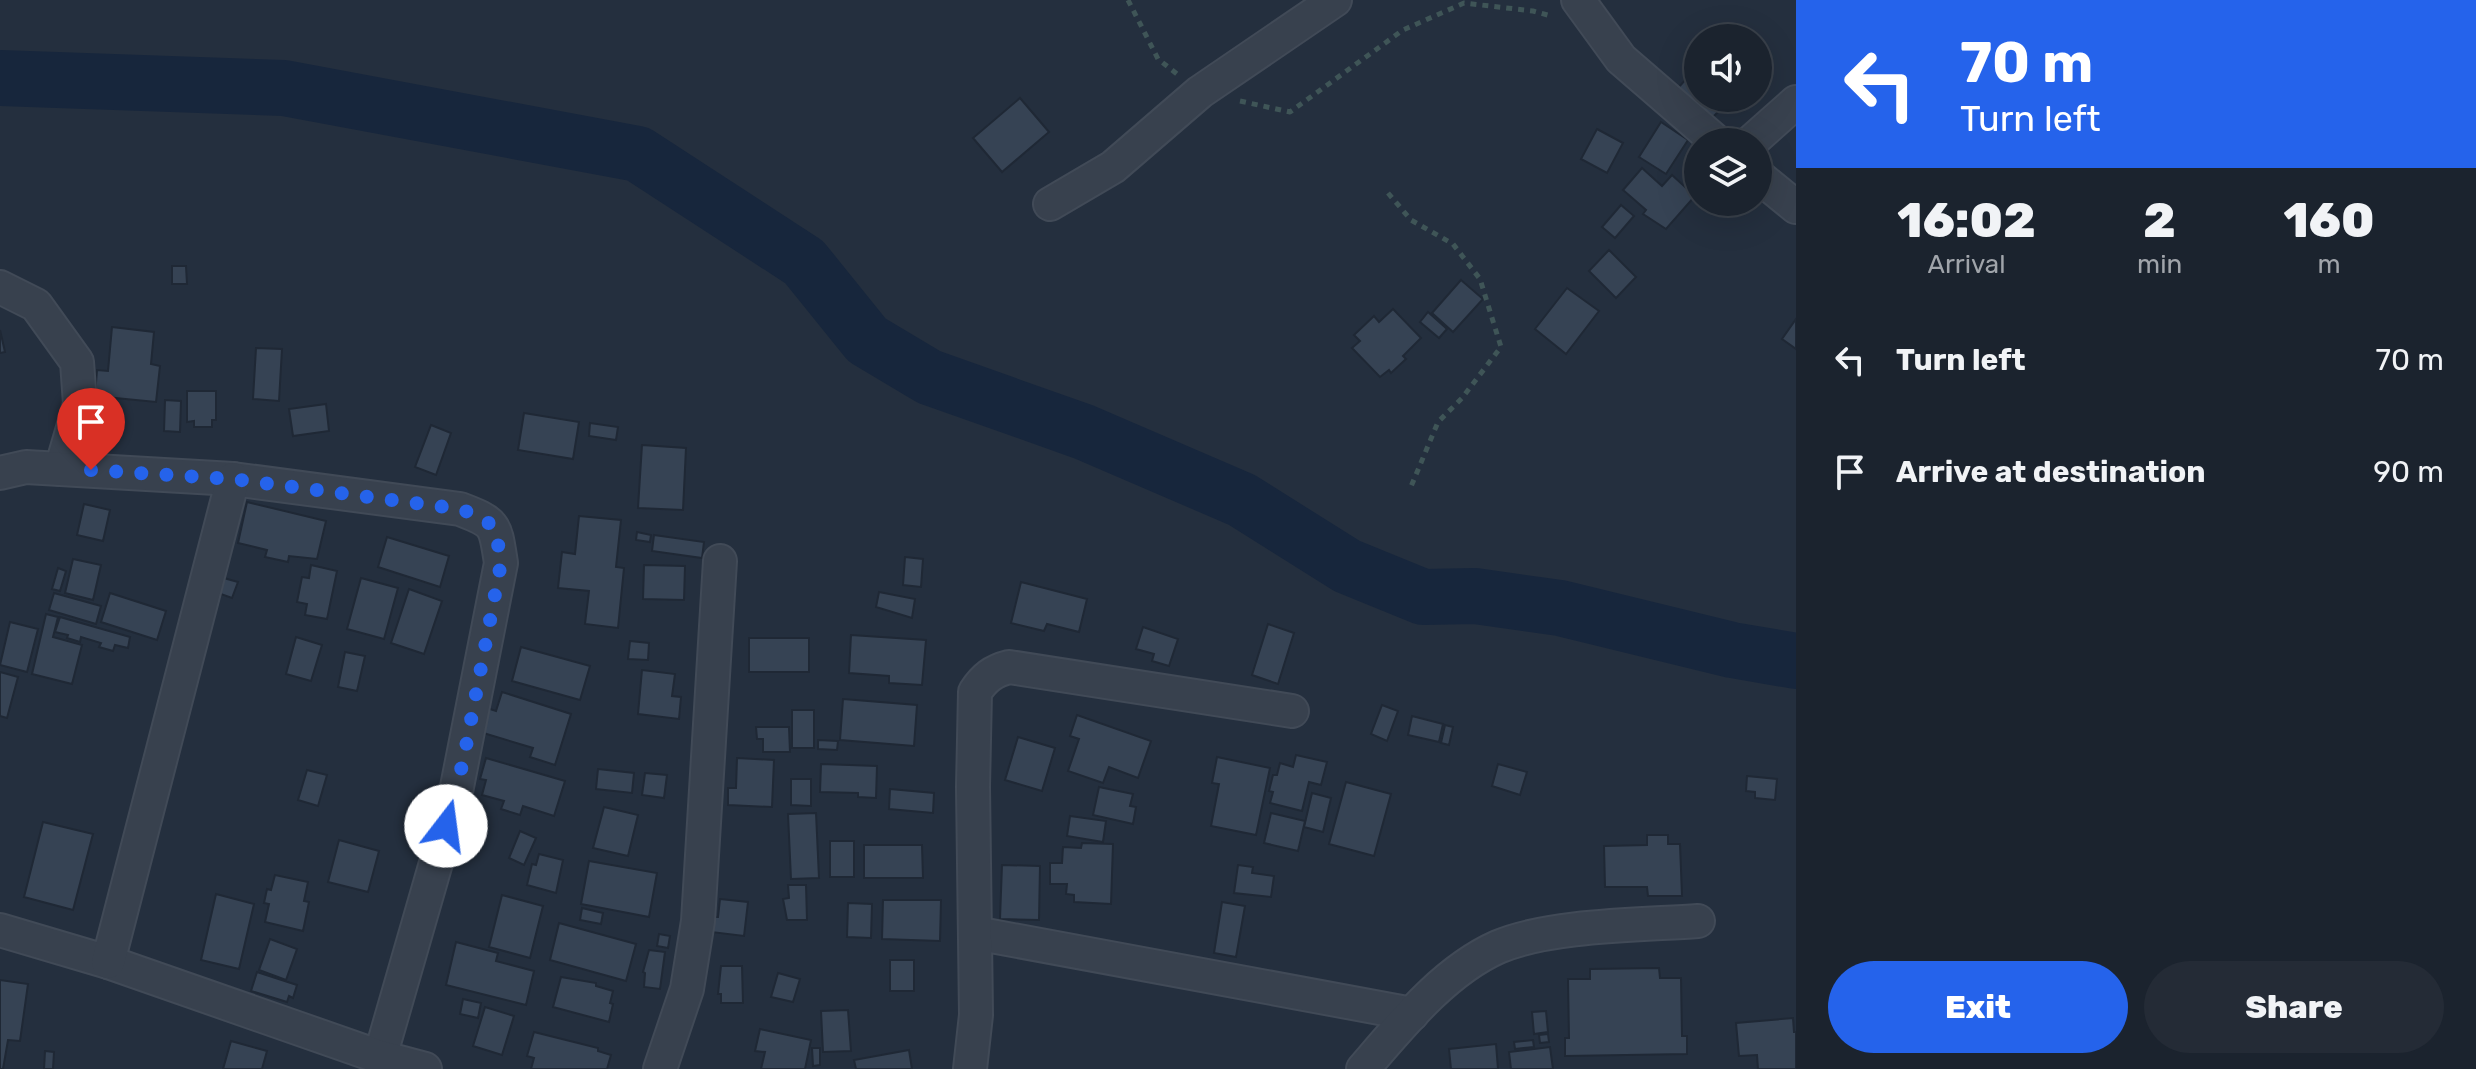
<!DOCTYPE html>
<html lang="en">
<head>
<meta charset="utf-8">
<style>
	:root { --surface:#1b232e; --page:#242b36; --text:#f1f3f6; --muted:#a0a4aa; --line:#39404a; --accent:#2563eb }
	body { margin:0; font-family:Rubik,sans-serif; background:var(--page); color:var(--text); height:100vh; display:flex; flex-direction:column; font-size:30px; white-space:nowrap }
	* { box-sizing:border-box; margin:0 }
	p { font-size:26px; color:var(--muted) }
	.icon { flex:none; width:44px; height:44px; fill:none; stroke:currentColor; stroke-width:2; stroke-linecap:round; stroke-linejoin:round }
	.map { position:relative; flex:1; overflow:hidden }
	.panel { display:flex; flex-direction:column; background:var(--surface); width:680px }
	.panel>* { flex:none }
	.banner { background:#2563eb; color:#fff; overflow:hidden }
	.buttons { position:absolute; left:1684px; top:24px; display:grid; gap:16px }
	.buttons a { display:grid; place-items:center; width:88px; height:88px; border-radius:50%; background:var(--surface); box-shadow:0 8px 32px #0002,0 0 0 2px var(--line); font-size:40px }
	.pin { position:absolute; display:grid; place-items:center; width:68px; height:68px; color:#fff; margin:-82px -34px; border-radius:50% 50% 50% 0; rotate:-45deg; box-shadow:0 0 8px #0007 }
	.pin .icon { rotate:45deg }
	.me { position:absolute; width:88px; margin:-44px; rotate:15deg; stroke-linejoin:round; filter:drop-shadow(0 0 6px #0008) }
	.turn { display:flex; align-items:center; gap:28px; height:168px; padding:0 32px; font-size:36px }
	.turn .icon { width:104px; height:104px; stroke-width:2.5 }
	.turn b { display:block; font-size:56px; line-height:68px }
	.eta { display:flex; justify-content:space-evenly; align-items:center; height:136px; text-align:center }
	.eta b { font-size:48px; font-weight:800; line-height:56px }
	.cta { display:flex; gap:16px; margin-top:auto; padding:16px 32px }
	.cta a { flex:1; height:92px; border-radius:48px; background:var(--accent); color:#fff; font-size:32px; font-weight:800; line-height:92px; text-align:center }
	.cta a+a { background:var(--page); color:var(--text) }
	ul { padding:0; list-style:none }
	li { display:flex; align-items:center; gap:24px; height:112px; padding:0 32px }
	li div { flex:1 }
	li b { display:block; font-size:30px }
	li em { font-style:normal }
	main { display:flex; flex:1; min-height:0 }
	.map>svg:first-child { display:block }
</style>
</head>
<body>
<main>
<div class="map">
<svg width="1796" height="1069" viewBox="0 0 1796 1069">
	<rect width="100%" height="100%" fill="#242f3e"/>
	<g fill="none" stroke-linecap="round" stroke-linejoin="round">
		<polyline stroke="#17263c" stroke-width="56" points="0,78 284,88 638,154 804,262 867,340 929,377 1084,432 1242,500 1347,566 1423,597 1475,596 1560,608 1732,650 1796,661"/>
	</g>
	<g fill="#364354" stroke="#1f2835" stroke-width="2">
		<polygon points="1698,66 1698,98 1737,98 1724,112 1721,109 1711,119 1677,89"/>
		<polygon points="1020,98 1049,132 1002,172 973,138"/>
		<polygon points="1661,122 1688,140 1666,174 1639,157"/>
		<polygon points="1597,129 1623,143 1607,173 1581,159"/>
		<polygon points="1642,168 1662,186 1672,175 1695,196 1666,229 1643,214 1646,210 1623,190"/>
		<polygon points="1621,205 1634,216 1615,238 1602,227"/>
		<polygon points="1609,250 1636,277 1616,298 1589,271"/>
		<polygon points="172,266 186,266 187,284 172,284"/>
		<polygon points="1461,280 1483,299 1453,332 1432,313"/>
		<polygon points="1567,288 1599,311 1566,354 1535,329"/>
		<polygon points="1393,309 1421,338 1403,356 1406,359 1391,373 1389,370 1380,377 1352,348 1360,341 1354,335 1374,316 1379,322"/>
		<polygon points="1428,312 1447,329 1439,338 1420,322"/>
		<polygon points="1796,319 1796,349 1782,339"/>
		<polygon points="112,327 154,332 151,364 160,366 156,402 95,396 97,370 108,371"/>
		<polygon points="0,330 5,352 0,353"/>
		<polygon points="256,348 282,349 279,401 253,399"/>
		<polygon points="187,391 216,391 216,420 212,420 212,427 194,427 194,421 187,422"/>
		<polygon points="165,400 181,401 180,432 164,431"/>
		<polygon points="326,404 329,431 293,436 289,409"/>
		<polygon points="524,413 579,422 573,459 518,450"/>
		<polygon points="590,423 618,427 616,440 589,436"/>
		<polygon points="431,425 451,433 436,475 415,467"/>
		<polygon points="642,445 686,448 683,510 638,508"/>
		<polygon points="247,502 326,521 317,559 289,556 288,562 265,557 267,550 238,543"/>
		<polygon points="84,504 110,510 103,541 77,535"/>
		<polygon points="579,516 621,520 616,567 624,568 618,628 585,624 589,591 558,588 562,552 575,554"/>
		<polygon points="637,532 651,535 650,542 636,540"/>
		<polygon points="654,535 704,542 702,558 652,551"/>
		<polygon points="387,537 449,556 440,587 378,567"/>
		<polygon points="905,557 923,559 921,587 903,585"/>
		<polygon points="73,559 101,565 93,600 65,593"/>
		<polygon points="311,565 337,571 327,619 305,615 307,604 297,602 302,577 309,578"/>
		<polygon points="644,565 685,566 684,600 643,599"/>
		<polygon points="58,568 66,571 60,591 52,589"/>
		<polygon points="220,577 238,582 232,598 215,592"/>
		<polygon points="361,578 398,588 384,639 347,629"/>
		<polygon points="1021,582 1087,599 1079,632 1047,624 1044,631 1011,623"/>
		<polygon points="409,589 442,601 424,654 391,643"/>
		<polygon points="879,592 915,599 912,618 876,607"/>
		<polygon points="54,593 101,606 96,624 49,610"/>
		<polygon points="110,593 166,611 157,640 101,622"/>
		<polygon points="46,614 58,617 53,637 82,645 72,684 32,674"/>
		<polygon points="60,617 130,637 128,648 115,645 113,651 99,647 101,643 81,637 80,642 67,638 68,635 55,632"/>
		<polygon points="10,622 38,629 27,672 0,665"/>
		<polygon points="1268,624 1294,633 1278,684 1252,675"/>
		<polygon points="1143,627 1178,639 1169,666 1152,661 1154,654 1136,649"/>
		<polygon points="851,635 926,640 922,685 889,683 889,676 849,673"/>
		<polygon points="296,637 322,645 311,681 286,674"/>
		<rect x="749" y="638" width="60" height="34"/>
		<polygon points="630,641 649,643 648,660 628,659"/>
		<polygon points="521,647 590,666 580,700 512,681"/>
		<polygon points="345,652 365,656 357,691 338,687"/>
		<polygon points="642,670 675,674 672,696 681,697 679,719 638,714"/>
		<polygon points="0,672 18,677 7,718 0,716"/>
		<polygon points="502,692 571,714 555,765 530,757 533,748 480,732 487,708 496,711"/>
		<polygon points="843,699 917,705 914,746 840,740"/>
		<polygon points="1382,705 1398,711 1387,741 1371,734"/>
		<rect x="792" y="710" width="22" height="38"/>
		<polygon points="1077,715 1151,741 1138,778 1109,767 1103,783 1068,771 1079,739 1070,736"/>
		<polygon points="1412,716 1443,724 1439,742 1408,735"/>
		<polygon points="1445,725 1453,727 1449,745 1441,743"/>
		<polygon points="756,727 789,727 790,752 763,752 763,739 757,739"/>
		<polygon points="1018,737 1055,748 1042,791 1005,780"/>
		<polygon points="818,740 838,741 837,750 818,749"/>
		<polygon points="1296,755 1327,762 1321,785 1309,782 1302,811 1270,803 1273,792 1269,791 1273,775 1277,775 1280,763 1293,767"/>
		<polygon points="1217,757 1270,768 1256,835 1211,826 1219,784 1212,783"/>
		<polygon points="486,758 565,781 554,816 523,806 520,815 501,809 504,801 482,795 486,780 480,779"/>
		<polygon points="737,758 774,760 772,807 728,805 728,788 736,788"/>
		<polygon points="821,764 877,766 876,798 858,797 858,793 820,792"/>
		<polygon points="1498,764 1527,772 1520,795 1492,786"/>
		<polygon points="598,769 634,773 632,793 596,789"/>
		<polygon points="307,770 327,775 318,806 298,800"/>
		<polygon points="645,773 667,775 664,798 642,795"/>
		<polygon points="1747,776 1777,779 1775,800 1755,798 1755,792 1746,791"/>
		<polygon points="791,779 811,779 811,806 791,805"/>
		<polygon points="1346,782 1391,794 1374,856 1329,844"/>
		<polygon points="1099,787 1133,794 1130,806 1136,807 1133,824 1093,815"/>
		<polygon points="890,789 934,793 933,813 889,809"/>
		<polygon points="1312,793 1331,798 1323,832 1304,827"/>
		<polygon points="604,807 638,815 628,856 593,848"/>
		<polygon points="816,813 819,878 791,879 788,814"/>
		<polygon points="1271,813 1305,821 1298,851 1264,843"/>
		<polygon points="1070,816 1106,821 1103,842 1067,836"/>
		<polygon points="43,822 93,834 73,910 24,897"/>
		<polygon points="520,831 536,838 524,865 509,858"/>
		<polygon points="1647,835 1668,835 1668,844 1680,844 1682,896 1648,896 1647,887 1605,887 1604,846 1647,845"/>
		<polygon points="339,840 379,851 368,892 328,882"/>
		<rect x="830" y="841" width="24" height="36"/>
		<polygon points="1082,843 1113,844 1111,904 1074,902 1074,895 1066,894 1067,884 1050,884 1050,863 1062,863 1063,847 1081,848"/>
		<polygon points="864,845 922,845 923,878 864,878"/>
		<polygon points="539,854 563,860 556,893 527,885 532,864 536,865"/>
		<polygon points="589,861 657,873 649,917 581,904"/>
		<polygon points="1002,865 1040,866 1039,920 1000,919"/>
		<polygon points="1238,865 1253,867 1252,873 1274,876 1271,897 1234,893"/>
		<polygon points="275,875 308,882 304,901 309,902 303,931 265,922 269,904 264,903 267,889 271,890"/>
		<polygon points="788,885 806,885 807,920 787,920 783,899 789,898"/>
		<polygon points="216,894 254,904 239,969 201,960"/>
		<polygon points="502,895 543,906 530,958 489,947"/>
		<polygon points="720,899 748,902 744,936 711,932 713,917 718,917"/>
		<polygon points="883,900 941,900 940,941 882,939"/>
		<polygon points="1222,902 1245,906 1236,957 1214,953"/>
		<polygon points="848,903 872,904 871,938 847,937"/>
		<polygon points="582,908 603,913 601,924 580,920"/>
		<polygon points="559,923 636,944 626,981 550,960"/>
		<polygon points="659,934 670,936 668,948 657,946"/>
		<polygon points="270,939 297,949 286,980 259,970"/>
		<polygon points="456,942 498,953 496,961 534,971 526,1005 446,985"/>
		<polygon points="649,950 665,952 660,989 644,987 645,973 643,972"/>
		<rect x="890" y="960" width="24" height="31"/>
		<polygon points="721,966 742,966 743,1003 721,1003 721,994 718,994"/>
		<polygon points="1659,968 1660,978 1681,978 1682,1036 1687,1036 1687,1054 1565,1056 1565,1038 1569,1038 1568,979 1590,979 1590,969"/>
		<polygon points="257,972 297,985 293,998 289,996 287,1002 251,991"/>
		<polygon points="778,973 800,979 793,1002 771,997"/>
		<polygon points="561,977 596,983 596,986 613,991 610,1003 613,1004 609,1022 553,1007"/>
		<polygon points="0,980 28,984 20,1041 8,1040 3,1069 0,1069"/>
		<polygon points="463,999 481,1003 478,1018 460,1014"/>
		<polygon points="485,1007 514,1016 502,1055 473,1046"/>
		<polygon points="848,1010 851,1051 823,1052 821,1011"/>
		<polygon points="1546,1011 1548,1032 1534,1034 1532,1012"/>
		<polygon points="1793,1018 1794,1032 1796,1032 1796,1069 1758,1069 1757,1055 1739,1056 1736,1023"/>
		<polygon points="760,1029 811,1040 805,1069 761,1069 765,1052 755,1051"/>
		<polygon points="534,1032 598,1048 598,1051 611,1055 607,1069 531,1069 534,1058 527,1056"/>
		<polygon points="1548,1034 1549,1042 1540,1043 1539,1035"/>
		<polygon points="1533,1040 1534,1047 1515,1049 1514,1042"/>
		<polygon points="231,1041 267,1051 262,1069 223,1069"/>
		<polygon points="1496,1044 1498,1069 1451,1069 1449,1049"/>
		<polygon points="1550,1047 1553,1069 1511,1069 1509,1052"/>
		<polygon points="812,1048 820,1048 820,1065 813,1066"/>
		<polygon points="909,1050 912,1069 856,1069 854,1060"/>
		<polygon points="45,1051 54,1052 53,1069 44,1069"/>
	</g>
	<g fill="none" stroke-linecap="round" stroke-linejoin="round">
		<defs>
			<g id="street">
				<polyline points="1578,0 1621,59 1717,142"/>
				<polyline points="1751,142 1796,102"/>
				<polyline points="1758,176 1796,207"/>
				<polyline points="1050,204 1113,167 1200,92 1335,0"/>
				<polyline points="0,287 36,305 77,362 80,404 61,469"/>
				<path d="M0,473L26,467L233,479L460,509C497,523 495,525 501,563L455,797L380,1057"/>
				<polyline points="0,930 108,962 380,1057 425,1069"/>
				<polyline points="975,933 1412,1014"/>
				<polyline points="108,962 233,479"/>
				<polyline points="660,1069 687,989 698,921 720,561"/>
				<path d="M970,1069L976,1015L973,787L975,692C984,678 993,671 1009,667L1292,711"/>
				<path d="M1363,1069C1401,1025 1444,971 1498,947C1549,925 1641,925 1698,921"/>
			</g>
		</defs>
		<use href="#street" stroke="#414a57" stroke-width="36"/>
		<g stroke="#3f5557" stroke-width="5" stroke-dasharray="6 6" stroke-linecap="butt">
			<polyline points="1128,0 1158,59 1177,74"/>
			<polyline points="1240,101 1290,112 1403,30 1464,3 1533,11 1551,16"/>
			<polyline points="1388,193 1411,220 1453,244 1480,279 1501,347 1462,398 1438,422 1410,489"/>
		</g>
		<use href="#street" stroke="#38414e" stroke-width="32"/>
	</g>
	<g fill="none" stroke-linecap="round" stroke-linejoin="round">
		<path stroke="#2563eb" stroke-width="14" stroke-dasharray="0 25.2" d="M91,470L233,479L460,509C497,523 495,525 501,563L463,762L446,826"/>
	</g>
</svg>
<div class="buttons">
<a><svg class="icon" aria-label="sound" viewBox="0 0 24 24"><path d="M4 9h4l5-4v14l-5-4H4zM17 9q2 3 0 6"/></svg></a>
<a><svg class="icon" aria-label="layers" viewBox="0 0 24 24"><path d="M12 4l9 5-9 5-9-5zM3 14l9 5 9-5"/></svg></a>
</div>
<div class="pin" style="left:91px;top:470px;background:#d93025"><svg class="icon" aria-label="arrive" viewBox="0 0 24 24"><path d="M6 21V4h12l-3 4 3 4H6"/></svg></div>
<svg class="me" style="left:446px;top:826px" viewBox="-20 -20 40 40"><circle r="19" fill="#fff"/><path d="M0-13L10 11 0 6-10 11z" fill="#2563eb"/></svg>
</div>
<section class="panel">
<div class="banner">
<div class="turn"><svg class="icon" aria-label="left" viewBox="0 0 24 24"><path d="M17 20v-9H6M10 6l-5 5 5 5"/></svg><div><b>70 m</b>Turn left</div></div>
</div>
<div class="eta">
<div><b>16:02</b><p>Arrival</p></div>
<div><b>2</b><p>min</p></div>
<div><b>160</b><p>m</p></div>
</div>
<ul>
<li><svg class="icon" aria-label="left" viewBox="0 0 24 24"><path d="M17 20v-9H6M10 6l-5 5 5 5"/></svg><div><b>Turn left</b></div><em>70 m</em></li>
<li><svg class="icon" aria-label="arrive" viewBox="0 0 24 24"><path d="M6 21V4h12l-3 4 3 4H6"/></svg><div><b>Arrive at destination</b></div><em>90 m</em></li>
</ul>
<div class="cta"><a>Exit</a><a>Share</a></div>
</section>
</main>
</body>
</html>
